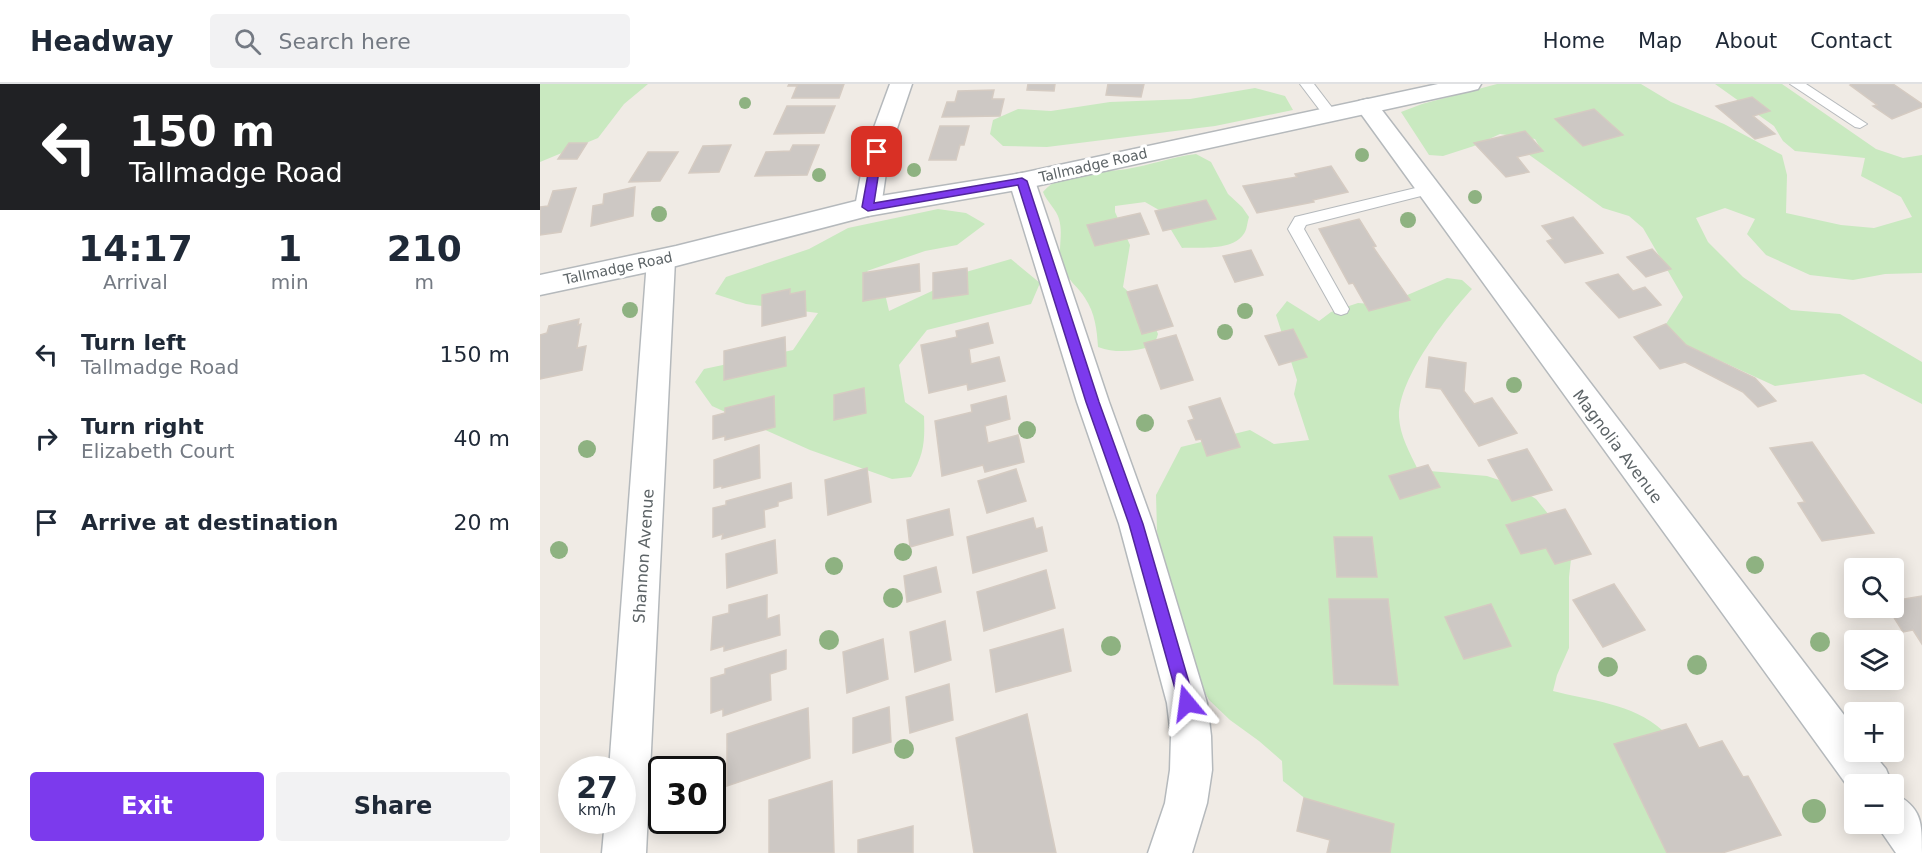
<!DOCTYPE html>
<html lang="en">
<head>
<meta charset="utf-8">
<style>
	:root { --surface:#fff; --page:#f2f2f3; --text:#1f2937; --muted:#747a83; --line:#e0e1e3; --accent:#7c3aed }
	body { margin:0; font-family:"DejaVu Sans",sans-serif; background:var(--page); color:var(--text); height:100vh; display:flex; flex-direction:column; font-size:22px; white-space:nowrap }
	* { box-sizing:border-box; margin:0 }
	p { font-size:20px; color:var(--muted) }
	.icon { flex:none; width:33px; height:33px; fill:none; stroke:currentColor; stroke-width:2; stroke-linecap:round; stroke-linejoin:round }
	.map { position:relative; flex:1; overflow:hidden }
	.panel { display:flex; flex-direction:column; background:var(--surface); width:540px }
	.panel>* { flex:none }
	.hud { background:#202124; color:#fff; overflow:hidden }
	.controls { position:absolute; left:1304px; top:474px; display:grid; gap:12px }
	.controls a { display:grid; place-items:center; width:60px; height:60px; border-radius:6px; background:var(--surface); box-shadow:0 3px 15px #0003; font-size:30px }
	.speed { position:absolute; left:18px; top:672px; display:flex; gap:12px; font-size:30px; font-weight:700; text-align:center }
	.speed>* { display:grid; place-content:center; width:78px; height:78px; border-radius:50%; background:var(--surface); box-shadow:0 3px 15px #0003; line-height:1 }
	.speed small { font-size:15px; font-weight:400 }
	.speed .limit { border:3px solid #111; border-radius:9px; background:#fff; color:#111 }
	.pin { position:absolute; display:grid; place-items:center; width:51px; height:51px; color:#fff; margin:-26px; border-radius:12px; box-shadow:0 3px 9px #0006 }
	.me { position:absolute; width:66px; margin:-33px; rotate:344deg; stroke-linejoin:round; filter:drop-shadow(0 0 4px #0008) }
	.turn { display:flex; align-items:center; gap:21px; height:126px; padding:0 30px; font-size:27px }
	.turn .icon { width:78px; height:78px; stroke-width:2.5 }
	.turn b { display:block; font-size:42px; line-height:51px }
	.eta { display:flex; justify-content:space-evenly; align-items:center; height:102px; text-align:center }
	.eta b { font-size:36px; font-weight:600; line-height:42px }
	.button { display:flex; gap:12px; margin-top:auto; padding:12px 30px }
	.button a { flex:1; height:69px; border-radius:6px; background:var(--accent); color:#fff; font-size:24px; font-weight:600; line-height:69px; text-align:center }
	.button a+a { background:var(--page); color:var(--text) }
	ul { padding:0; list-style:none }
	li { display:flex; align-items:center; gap:18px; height:84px; padding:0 30px }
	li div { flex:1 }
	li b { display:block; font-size:22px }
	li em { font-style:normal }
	header { display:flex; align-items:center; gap:36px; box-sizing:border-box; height:84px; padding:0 30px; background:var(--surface); border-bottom:2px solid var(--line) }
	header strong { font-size:28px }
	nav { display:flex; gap:33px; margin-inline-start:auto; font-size:21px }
	.search { width:420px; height:54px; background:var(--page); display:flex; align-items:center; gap:15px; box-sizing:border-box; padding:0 21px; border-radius:6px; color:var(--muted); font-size:22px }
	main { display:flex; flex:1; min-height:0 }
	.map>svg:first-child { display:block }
</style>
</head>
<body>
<header>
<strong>Headway</strong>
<div class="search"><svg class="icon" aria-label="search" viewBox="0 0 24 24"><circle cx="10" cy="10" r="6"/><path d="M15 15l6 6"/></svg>Search here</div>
<nav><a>Home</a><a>Map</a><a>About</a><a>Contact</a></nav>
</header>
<main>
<section class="panel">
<div class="hud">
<div class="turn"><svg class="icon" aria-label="left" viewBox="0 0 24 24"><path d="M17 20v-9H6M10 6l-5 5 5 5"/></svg><div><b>150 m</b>Tallmadge Road</div></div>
</div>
<div class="eta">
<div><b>14:17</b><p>Arrival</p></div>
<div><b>1</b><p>min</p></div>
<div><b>210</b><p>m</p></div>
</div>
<ul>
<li><svg class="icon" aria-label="left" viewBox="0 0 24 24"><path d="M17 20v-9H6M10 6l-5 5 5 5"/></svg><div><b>Turn left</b><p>Tallmadge Road</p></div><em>150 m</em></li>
<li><svg class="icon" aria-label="right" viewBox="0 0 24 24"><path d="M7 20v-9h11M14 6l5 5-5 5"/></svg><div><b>Turn right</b><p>Elizabeth Court</p></div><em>40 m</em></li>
<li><svg class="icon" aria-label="arrive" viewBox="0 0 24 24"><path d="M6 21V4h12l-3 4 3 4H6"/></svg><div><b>Arrive at destination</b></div><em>20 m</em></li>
</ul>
<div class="button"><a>Exit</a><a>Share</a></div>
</section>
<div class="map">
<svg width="1382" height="769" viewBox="0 0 1382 769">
	<rect width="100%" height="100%" fill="#f0ebe5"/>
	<g fill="#c9e9c0">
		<polygon points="0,0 108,0 84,20 58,54 0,78"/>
		<polygon points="957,0 1101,0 1131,18 1184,40 1242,71 1247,91 1246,129 1301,141 1334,144 1372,133 1361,113 1321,92 1325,74 1255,67 1243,57 1234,42 1175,0 1242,0 1336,65 1363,74 1382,71 1382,189 1345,190 1313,196 1270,191 1226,171 1207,150 1215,135 1185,124 1156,134 1168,158 1203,193 1251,226 1300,230 1382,278 1382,320 1324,290 1235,302 1146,261 1126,240 1143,213 1103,144 1089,132 1063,124 988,70 1002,67 995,55 960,50 934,62 903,72 889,71 861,28 882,20"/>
		<polygon points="715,4 745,12 753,26 675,42 507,63 463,62 450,50 453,36 478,25 511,27 570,18 650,15"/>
		<path d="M656,70L671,78L688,110L702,123L709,133C707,139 707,147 703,151C691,167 659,163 642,164L619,126L605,118L575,122V128L590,161L583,203L607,224L618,250L614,262C594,267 578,270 558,263C557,246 555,229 545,214C539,204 528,196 523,185C516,168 524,152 519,135C517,126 507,118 503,108C521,86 561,89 587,85C610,81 632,73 656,70Z"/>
		<path d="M398,125L426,129L445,140L417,161L385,167L327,187L343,201L349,227L392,207L419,190L471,175L500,199L491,220L387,246L359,281L365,318L384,332C385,358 384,370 371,393L352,395L270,366L172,322L155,298L164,285L253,266L278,229L206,220L175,210L186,193L269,165L308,144Z"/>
		<path d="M907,194L922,196L932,205C907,232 858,295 859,333C860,352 870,369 878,386L947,392L971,400L996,415L1018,442L1032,466L1029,493V564L1017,591L1013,607C1051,617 1092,619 1122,646L1117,674L1140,769H834L743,697L742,677L719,657L690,636L669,616L659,598L627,500L617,447L616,411L641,363L710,346L734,360L769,356L754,310L757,296L736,231L747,217L779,237L791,228L818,219L844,221Z"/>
	</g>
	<g fill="#cdc8c4" stroke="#d5cbc2" stroke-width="1.5">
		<polygon points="249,0 304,0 299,14 252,14 257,2 248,2"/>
		<polygon points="488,0 515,0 514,7 487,6"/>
		<polygon points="568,0 604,0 601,13 566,11"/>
		<polygon points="1312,0 1353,0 1382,20 1382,23 1352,35 1333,22 1337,21 1310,1"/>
		<polygon points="454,6 452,15 464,15 460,32 402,33 407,18 415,18 418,7"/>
		<polygon points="1212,13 1230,27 1213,32 1235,50 1215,55 1176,22"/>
		<polygon points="247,22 295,22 284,49 234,50"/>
		<polygon points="1054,25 1083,51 1043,62 1015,35"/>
		<polygon points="400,42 429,42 424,61 420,61 416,76 389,76"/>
		<polygon points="985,47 1003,67 977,73 989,88 966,93 934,59"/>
		<polygon points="29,59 47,59 37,75 18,75"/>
		<polygon points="191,61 179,88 149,89 163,62"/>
		<polygon points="253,61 279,61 267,91 215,92 226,68 250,67"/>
		<polygon points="108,68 138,68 120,97 89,98"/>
		<polygon points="791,82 808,108 773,116 774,118 717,129 703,102 757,93 755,90"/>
		<polygon points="95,103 93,132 51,142 53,122 63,120 64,110"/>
		<polygon points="36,104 21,148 0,151 0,123 8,122 13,107"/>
		<polygon points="666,116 676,135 623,147 615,127"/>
		<polygon points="600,129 609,150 555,162 547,141"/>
		<polygon points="1033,133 1063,169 1025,179 1007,157 1013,155 1002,142"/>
		<polygon points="819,135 836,162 833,163 870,216 829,227 813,199 809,200 779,145"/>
		<polygon points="1112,165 1131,185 1106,193 1087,173"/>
		<polygon points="711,166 723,191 695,198 683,172"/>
		<polygon points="379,180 380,207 323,217 323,189"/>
		<polygon points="427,184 428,210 393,215 393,189"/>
		<polygon points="1078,190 1093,207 1105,203 1121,221 1079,234 1046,199"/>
		<polygon points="617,201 633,242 602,250 587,208"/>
		<polygon points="250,205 250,210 265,207 266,232 222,242 222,211"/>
		<polygon points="39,235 38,241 41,240 37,264 46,262 42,286 0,295 0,251 7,249 9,242"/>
		<polygon points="448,239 453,259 429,265 431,280 459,273 465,297 428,306 427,300 389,309 381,261 417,253 416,247"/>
		<polygon points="1126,240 1146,261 1215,294 1236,317 1218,323 1203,308 1145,278 1120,285 1094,253"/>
		<polygon points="753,245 767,273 739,281 725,252"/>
		<polygon points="636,251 653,296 621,305 604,259"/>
		<polygon points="245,253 246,282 184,296 184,267"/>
		<polygon points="889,273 926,279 924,307 934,320 952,314 977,349 939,362 901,305 886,303"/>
		<polygon points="324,304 326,329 294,336 294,311"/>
		<polygon points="234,312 235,343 185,356 185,352 173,355 173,332 185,329 185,324"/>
		<polygon points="466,312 470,335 445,342 448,359 478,351 484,378 445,388 443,381 402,392 395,337 432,328 431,321"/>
		<polygon points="680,314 700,363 667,372 661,355 656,356 648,337 654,335 649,323"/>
		<polygon points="1272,358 1334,449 1282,457 1258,419 1265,418 1230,364"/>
		<polygon points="219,361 220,394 182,404 182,402 174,404 174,376"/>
		<polygon points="987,365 1012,406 972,417 948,376"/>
		<polygon points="888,381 900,403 860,415 849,392"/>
		<polygon points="327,384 331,418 288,431 285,396"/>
		<polygon points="476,385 486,417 447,429 438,397"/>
		<polygon points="251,399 252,414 238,418 238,422 224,426 225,443 182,455 183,450 173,453 173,424 186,421 186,417"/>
		<polygon points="409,425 413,451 370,463 367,436"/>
		<polygon points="1025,425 1051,470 1015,480 1006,464 981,470 966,441"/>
		<polygon points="493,434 496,445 502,443 507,467 433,489 427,453"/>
		<polygon points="794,453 832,453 837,493 797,493"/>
		<polygon points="235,456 237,489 187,504 186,470"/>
		<polygon points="396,483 401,508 367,518 364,492"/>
		<polygon points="506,486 515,524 444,547 437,508"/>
		<polygon points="1074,500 1105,546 1063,563 1033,516"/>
		<polygon points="227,511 227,535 239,531 240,551 184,567 184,562 171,566 173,533 189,529 189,521"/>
		<polygon points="1382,512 1382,560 1373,546 1363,548 1348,524 1353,524 1353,517"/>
		<polygon points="789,515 848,515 858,601 794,600"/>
		<polygon points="951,520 971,562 924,575 905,533"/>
		<polygon points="405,537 411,576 375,588 370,548"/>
		<polygon points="523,545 531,587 456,608 450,566"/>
		<polygon points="343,555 348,595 307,609 303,568"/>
		<polygon points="246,566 246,585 230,590 231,616 183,632 183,625 171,629 171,594 185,590 185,585"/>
		<polygon points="409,600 413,636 370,649 366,613"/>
		<polygon points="349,623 351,658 313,669 313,634"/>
		<polygon points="268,624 270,674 187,702 187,650"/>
		<polygon points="487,630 516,769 434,769 416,654"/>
		<polygon points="1146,640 1159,664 1182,657 1203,693 1208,692 1241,751 1182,769 1127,769 1074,660"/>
		<polygon points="292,697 294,769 229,769 229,716"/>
		<polygon points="764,714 854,740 850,769 787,769 790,756 757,747"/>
		<polygon points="373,742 373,769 318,769 318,756"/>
	</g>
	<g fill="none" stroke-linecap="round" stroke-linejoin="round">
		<defs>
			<g id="service">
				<polygon points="760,0 774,0 797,30 795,33 785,33"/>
				<polygon points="1250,0 1266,0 1327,40 1320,44 1315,43"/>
				<polygon points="888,101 893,103 896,106 893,109 766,141 764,145 809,225 807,229 801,231 795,229 748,145 755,133"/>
			</g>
			<g id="minor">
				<polygon points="350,0 372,0 349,68 341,123 337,129 328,132 319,129 315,123 325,68"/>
				<polygon points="827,15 835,17 1314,644 1314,668 1332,668 1346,685 1352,700 1314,700 1314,711 819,27 815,22 819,17"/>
				<polygon points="482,89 491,91 495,97 569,318 613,440 667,619 671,652 672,686 667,719 652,769 608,769 625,719 630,686 631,652 627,619 579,440 537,318 469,97 473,91"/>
				<polygon points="121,166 131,169 135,176 106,769 62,769 65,736 82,736 82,686 69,686 107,176 111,169"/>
				<path d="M1353,709C1382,723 1382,738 1382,769H1356L1336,740H1353Z"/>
			</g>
			<polygon id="tertiary" points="898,0 941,0 938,5 930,7 482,105 328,132 136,182 0,211 0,191 136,162 328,114 482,89"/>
		</defs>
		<use href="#service" stroke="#b5b9bc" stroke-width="2"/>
		<use href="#minor" stroke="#b5b9bc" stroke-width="3"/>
		<use href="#tertiary" stroke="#b5b9bc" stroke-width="3"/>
		<use href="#service" fill="#fff" fill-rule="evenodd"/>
		<use href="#minor" fill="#fff" fill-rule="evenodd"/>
		<use href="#tertiary" fill="#fff" fill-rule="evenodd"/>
	</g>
	<g fill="#8eb281">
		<circle cx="205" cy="19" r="6"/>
		<circle cx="822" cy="71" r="7"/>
		<circle cx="374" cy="86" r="7"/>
		<circle cx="279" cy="91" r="7"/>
		<circle cx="935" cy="113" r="7"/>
		<circle cx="119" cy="130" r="8"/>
		<circle cx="868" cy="136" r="8"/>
		<circle cx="90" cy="226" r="8"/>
		<circle cx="705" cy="227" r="8"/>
		<circle cx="685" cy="248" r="8"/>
		<circle cx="974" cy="301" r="8"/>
		<circle cx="605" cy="339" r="9"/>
		<circle cx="487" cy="346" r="9"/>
		<circle cx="47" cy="365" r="9"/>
		<circle cx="19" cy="466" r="9"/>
		<circle cx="363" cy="468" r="9"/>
		<circle cx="1215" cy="481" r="9"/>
		<circle cx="294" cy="482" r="9"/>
		<circle cx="353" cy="514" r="10"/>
		<circle cx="289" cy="556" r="10"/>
		<circle cx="1280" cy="558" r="10"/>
		<circle cx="571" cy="562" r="10"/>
		<circle cx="1157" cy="581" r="10"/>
		<circle cx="1068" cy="583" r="10"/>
		<circle cx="364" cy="665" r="10"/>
		<circle cx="1274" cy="727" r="12"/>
	</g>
	<polygon fill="#7c3aed" stroke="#51269a" stroke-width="1.5" points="337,65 342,68 334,119 482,94 487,97 559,318 603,440 655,619 653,625 647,627 641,625 639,619 589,440 546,318 478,101 328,127 322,123 332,68"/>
	<g text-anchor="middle" stroke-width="6" stroke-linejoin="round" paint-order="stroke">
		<g font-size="14" fill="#5c6366" stroke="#fff">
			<text transform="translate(553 81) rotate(-13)" y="5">Tallmadge Road</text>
			<text transform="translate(78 184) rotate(-12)" y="5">Tallmadge Road</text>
		</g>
		<g font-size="16" fill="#5c6366" stroke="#fff">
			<text transform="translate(1078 362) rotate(53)" y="6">Magnolia Avenue</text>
			<text transform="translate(103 472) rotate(-86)" y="6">Shannon Avenue</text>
		</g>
	</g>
</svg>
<div class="controls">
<a><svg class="icon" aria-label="search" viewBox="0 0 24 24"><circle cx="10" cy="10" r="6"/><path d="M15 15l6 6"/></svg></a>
<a><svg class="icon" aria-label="layers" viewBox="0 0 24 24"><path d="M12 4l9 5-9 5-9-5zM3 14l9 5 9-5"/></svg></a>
<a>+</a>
<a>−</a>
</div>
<div class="speed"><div>27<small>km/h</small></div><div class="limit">30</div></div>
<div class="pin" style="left:337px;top:68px;background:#d93025"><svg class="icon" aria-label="arrive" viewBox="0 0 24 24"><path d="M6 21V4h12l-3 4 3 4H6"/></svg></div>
<svg class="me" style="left:647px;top:619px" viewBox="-20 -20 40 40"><path d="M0-17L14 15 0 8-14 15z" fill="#7c3aed" stroke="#fff" stroke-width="4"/></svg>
</div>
</main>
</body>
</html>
